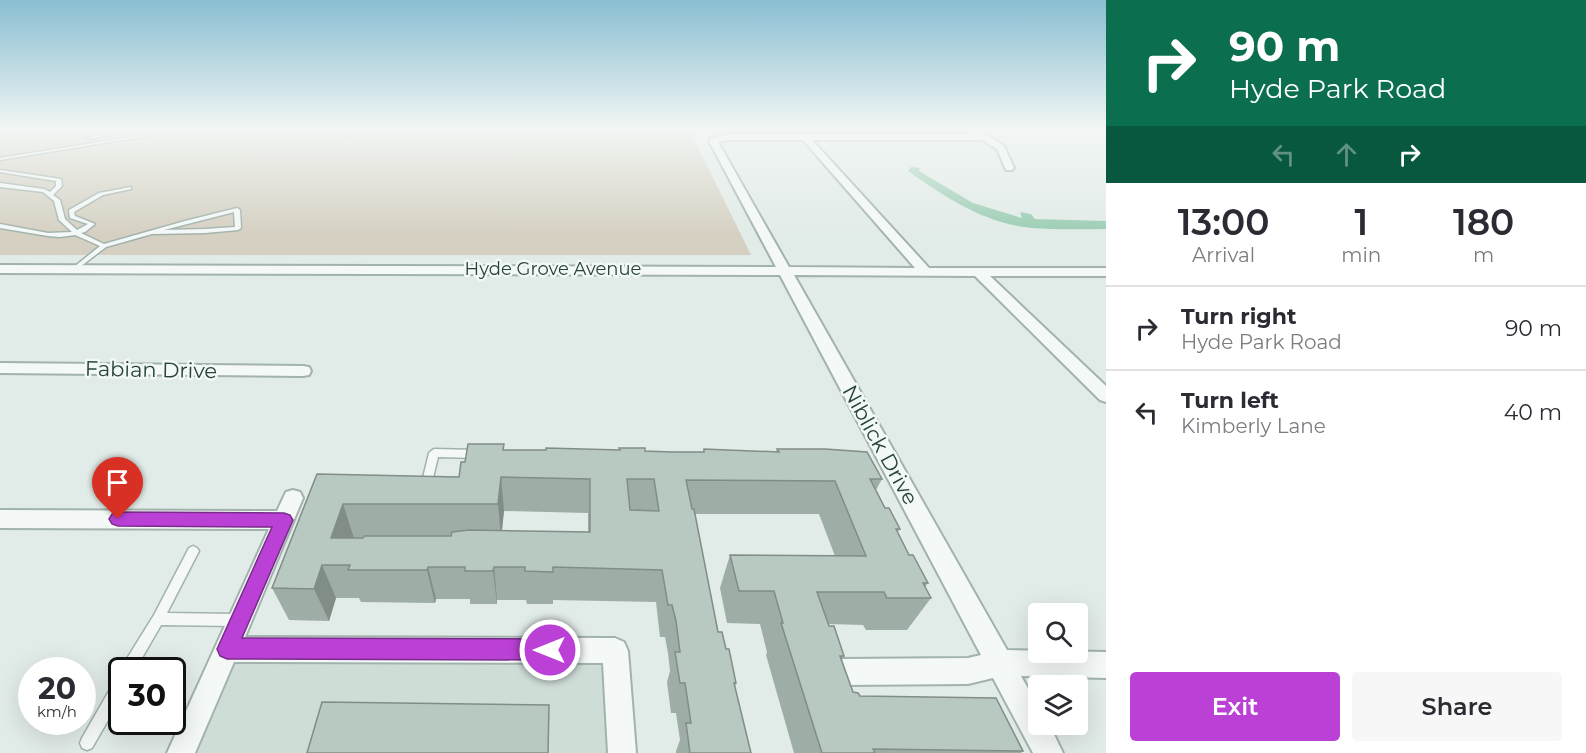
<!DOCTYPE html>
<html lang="en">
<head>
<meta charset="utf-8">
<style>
	:root { --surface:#fff; --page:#f7f7f7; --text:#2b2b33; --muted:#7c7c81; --line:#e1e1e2; --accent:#ba40d6 }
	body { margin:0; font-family:Montserrat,sans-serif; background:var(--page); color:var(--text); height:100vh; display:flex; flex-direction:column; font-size:22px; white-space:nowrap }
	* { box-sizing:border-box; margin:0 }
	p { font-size:20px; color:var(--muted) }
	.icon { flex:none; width:33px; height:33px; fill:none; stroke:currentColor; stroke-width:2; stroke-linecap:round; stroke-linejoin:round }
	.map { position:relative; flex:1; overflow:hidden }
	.sheet { display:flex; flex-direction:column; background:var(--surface); width:480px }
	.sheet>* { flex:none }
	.top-card { background:#0b6e4f; color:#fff; overflow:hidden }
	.buttons { position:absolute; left:1028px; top:603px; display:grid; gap:12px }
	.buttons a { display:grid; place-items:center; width:60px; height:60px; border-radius:6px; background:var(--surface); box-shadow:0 6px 24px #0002; font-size:30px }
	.speed { position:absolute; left:18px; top:657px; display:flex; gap:12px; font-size:30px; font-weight:700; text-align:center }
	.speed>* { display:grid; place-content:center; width:78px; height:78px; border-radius:50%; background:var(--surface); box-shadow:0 6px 24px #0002; line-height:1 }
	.speed small { font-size:15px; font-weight:400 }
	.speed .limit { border:3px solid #111; border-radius:9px; background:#fff; color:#111 }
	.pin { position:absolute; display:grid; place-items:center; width:51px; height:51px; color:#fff; margin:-62px -26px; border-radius:50% 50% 50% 0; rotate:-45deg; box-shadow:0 0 6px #0007 }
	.pin .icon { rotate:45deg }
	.me { position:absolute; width:66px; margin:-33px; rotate:270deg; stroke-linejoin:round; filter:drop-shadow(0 0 4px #0008) }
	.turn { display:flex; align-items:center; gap:21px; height:126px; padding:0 24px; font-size:27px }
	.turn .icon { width:78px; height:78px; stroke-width:2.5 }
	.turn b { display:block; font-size:42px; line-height:51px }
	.lanes { display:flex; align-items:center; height:57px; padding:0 24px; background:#0003; justify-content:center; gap:30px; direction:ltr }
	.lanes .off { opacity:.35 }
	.eta { display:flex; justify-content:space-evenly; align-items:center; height:102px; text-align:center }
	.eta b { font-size:36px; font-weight:600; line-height:42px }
	.action { display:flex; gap:12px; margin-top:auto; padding:12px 24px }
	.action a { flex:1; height:69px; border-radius:6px; background:var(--accent); color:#fff; font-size:24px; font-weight:600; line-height:69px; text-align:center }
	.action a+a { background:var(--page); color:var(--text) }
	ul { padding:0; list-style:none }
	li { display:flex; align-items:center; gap:18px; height:84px; padding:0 24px; border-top:2px solid var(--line) }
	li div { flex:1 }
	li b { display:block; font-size:22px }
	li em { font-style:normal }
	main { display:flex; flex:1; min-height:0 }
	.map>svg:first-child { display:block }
</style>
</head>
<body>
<main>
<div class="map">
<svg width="1106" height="753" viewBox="0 0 1106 753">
	<rect width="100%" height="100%" fill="#e1ebe7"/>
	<polygon fill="#cfddd7" points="238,657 604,663 609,753 197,753"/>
	<polygon fill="#d5d0c2" points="0,130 940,130 948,134 701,132 692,135 751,255 0,255"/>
	<path fill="#9bccb2" d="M911,167L920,168L919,171L973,203L1022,218L1020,212L1031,214L1035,219L1106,221V229C1082,229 1057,230 1032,228C985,224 945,197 908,171Z"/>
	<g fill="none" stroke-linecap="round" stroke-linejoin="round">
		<defs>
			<g id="service">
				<polygon points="131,130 138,130 89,139 87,138"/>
				<polygon points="175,130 182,130 0,160 0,158"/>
				<polygon points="370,130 377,130 344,136 342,135"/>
				<path d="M0,170L61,179L62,186L53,195L60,200L65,219L77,230L88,224L70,218L69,210L99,193L131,187V189L103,195L74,212L75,216L95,224L85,232L81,233L104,244L185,221L237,208L240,210L241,228L238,230L205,233L152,234L106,247L76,270L74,269V267L100,246L75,235L60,237L48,236L0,228V224L48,233L72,232L59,220L54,201L43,192L0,187V183L44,189L50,192L56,186V181L0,172ZM234,212L235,227L205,229L164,230Z"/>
				<polygon points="434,449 477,450 480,452 482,454 480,456 477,458 438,457 431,486 430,489 426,490 422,489 421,486 429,453 431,451"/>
				<polygon points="193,546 197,548 199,551 167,613 236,614 240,616 242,620 240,624 236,626 161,625 135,670 122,670 123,665 154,615 189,548"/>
				<polygon points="122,676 122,696 92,748 87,750 82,748 80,743 82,738 117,677"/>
			</g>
			<g id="minor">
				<path d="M972,130H979L1004,146L1014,168L1012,170H1006L997,149L982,140H812L929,268H1106V276H990L1106,386V402L1100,400L975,276L794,275L1007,650L1106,652V678L1021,676L1038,706V724H1049L1063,753H1033L993,678L968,684L843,685L834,681L830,672L834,663L843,659L968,658L981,655L780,275L0,273V265L776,267L709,141L710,139L728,134H974ZM728,140H803L915,268L789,267L718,142Z"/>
				<polygon points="0,363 303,366 309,367 311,371 309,375 303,376 0,373"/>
				<polygon points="293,490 300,492 303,498 245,637 615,638 624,642 628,651 636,753 608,753 603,663 234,662 195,753 167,753 269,529 0,528 0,510 277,511 286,492"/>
			</g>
		</defs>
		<use href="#service" stroke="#a2b2ac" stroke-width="3"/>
		<use href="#minor" stroke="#a2b2ac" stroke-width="4"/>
		<use href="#service" fill="#f4f9f7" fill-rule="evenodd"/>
		<use href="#minor" fill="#f4f9f7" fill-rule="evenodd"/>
	</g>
	<path fill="#9eada6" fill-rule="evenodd" d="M504,444V450L703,452L704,449L776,452L777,449L882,479L876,490L885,508L900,529L897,533L909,555L928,583L925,587L931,598L907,630H866L863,625L828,624L844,656L842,660L853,692L860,696L1023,751L1021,753H794L766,655L767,652L760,624L727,623L720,588L730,555L835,556L819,514H695L718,632L726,649L736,683L735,687L751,753H676V751L680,740L676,713H671L667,682L670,671L668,653L665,637H660L656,602L553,600V604H527L526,600H497V604H470V599H436L435,603L361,602L359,598H336L329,621L289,620L272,588L317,474L459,477L465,462ZM504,511L588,513V532L502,531Z"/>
	<g fill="#818d87">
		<polygon points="501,477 504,511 501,537 498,504"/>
		<polygon points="343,504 354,538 346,565 331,538"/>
		<polygon points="322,565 336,598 329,621 314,589"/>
		<polygon points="428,567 436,599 435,603 427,570"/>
		<polygon points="494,567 497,600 497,604 493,571"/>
	</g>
	<g fill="#b8c9c1" stroke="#818d87" stroke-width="1.5" fill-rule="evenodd">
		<path d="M468,444H504L503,450H546V448L620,450L619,448H645V451L671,452H704V449L779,452L777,449H825L867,452L882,479H870L885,508H889L900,529H896L909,555H913L928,583H923L931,598H887L884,592H817L829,626H834L844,656H840L853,692L858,693L860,696L996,698L1023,751L873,749L875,753H822L781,623H783L774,591H739L730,555L866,556L835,481L686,480L692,509H694L718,632H722L726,649H729L736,683H734L751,753H690L686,723H691L685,683H680L675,652H680L676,621L672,605H668L662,570L553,567V572L525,571V567H494L493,571H465V567H428L427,570H348L350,565H322L314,589L272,588L317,474L459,477L461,462H465ZM501,477L590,479V532L469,530L452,532L451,536H364L363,538H331L343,504H498ZM627,479H654L659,511L630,510Z"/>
		<polygon points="322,702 549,705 548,753 307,753"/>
	</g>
	<linearGradient id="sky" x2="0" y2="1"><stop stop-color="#89bed2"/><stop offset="0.55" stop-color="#f2f6f4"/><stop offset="1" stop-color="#f2f6f4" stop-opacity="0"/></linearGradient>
	<rect width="1106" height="235" fill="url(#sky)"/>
	<polygon fill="#ba40d6" stroke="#792a8b" stroke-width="1.5" points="118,512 284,513 290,515 293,520 242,638 550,639 558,642 561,650 558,657 550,660 227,659 220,656 217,649 272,527 118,526 112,524 109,519 112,514"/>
	<g text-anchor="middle" stroke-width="5" stroke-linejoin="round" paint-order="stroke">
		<g font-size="18" fill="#284439" stroke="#f1f8f5">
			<text x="553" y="275">Hyde Grove Avenue</text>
		</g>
		<g font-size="21" fill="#284439" stroke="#f1f8f5">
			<text transform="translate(151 370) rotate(1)" y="7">Fabian Drive</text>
			<text transform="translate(880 445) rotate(61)" y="7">Niblick Drive</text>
		</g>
	</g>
</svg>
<div class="buttons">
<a><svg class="icon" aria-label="search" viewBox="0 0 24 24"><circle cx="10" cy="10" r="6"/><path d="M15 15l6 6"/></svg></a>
<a><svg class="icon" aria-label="layers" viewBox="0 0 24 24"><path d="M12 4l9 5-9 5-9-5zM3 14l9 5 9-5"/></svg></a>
</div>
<div class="speed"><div>20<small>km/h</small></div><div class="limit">30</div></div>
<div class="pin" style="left:118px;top:519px;background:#d93025"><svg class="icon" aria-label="arrive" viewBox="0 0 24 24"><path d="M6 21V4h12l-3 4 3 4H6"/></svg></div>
<svg class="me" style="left:550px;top:650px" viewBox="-20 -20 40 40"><circle r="17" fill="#ba40d6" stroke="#fff" stroke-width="3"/><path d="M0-11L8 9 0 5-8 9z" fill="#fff"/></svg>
</div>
<section class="sheet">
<div class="top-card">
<div class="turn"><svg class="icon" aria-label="right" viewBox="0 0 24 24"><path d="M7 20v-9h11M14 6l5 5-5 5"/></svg><div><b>90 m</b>Hyde Park Road</div></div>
<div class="lanes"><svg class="icon off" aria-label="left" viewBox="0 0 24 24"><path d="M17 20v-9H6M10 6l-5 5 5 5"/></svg><svg class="icon off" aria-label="ahead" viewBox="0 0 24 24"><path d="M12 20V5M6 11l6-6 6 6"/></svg><svg class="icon" aria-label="right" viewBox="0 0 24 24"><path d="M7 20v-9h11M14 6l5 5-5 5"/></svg></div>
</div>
<div class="eta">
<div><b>13:00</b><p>Arrival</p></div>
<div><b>1</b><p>min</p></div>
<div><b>180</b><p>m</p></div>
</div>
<ul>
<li><svg class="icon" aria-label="right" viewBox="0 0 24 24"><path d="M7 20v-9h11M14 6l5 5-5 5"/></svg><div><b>Turn right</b><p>Hyde Park Road</p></div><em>90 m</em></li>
<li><svg class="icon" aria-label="left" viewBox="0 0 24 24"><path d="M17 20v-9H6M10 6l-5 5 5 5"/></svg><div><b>Turn left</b><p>Kimberly Lane</p></div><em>40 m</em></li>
</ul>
<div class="action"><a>Exit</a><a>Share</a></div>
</section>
</main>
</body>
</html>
